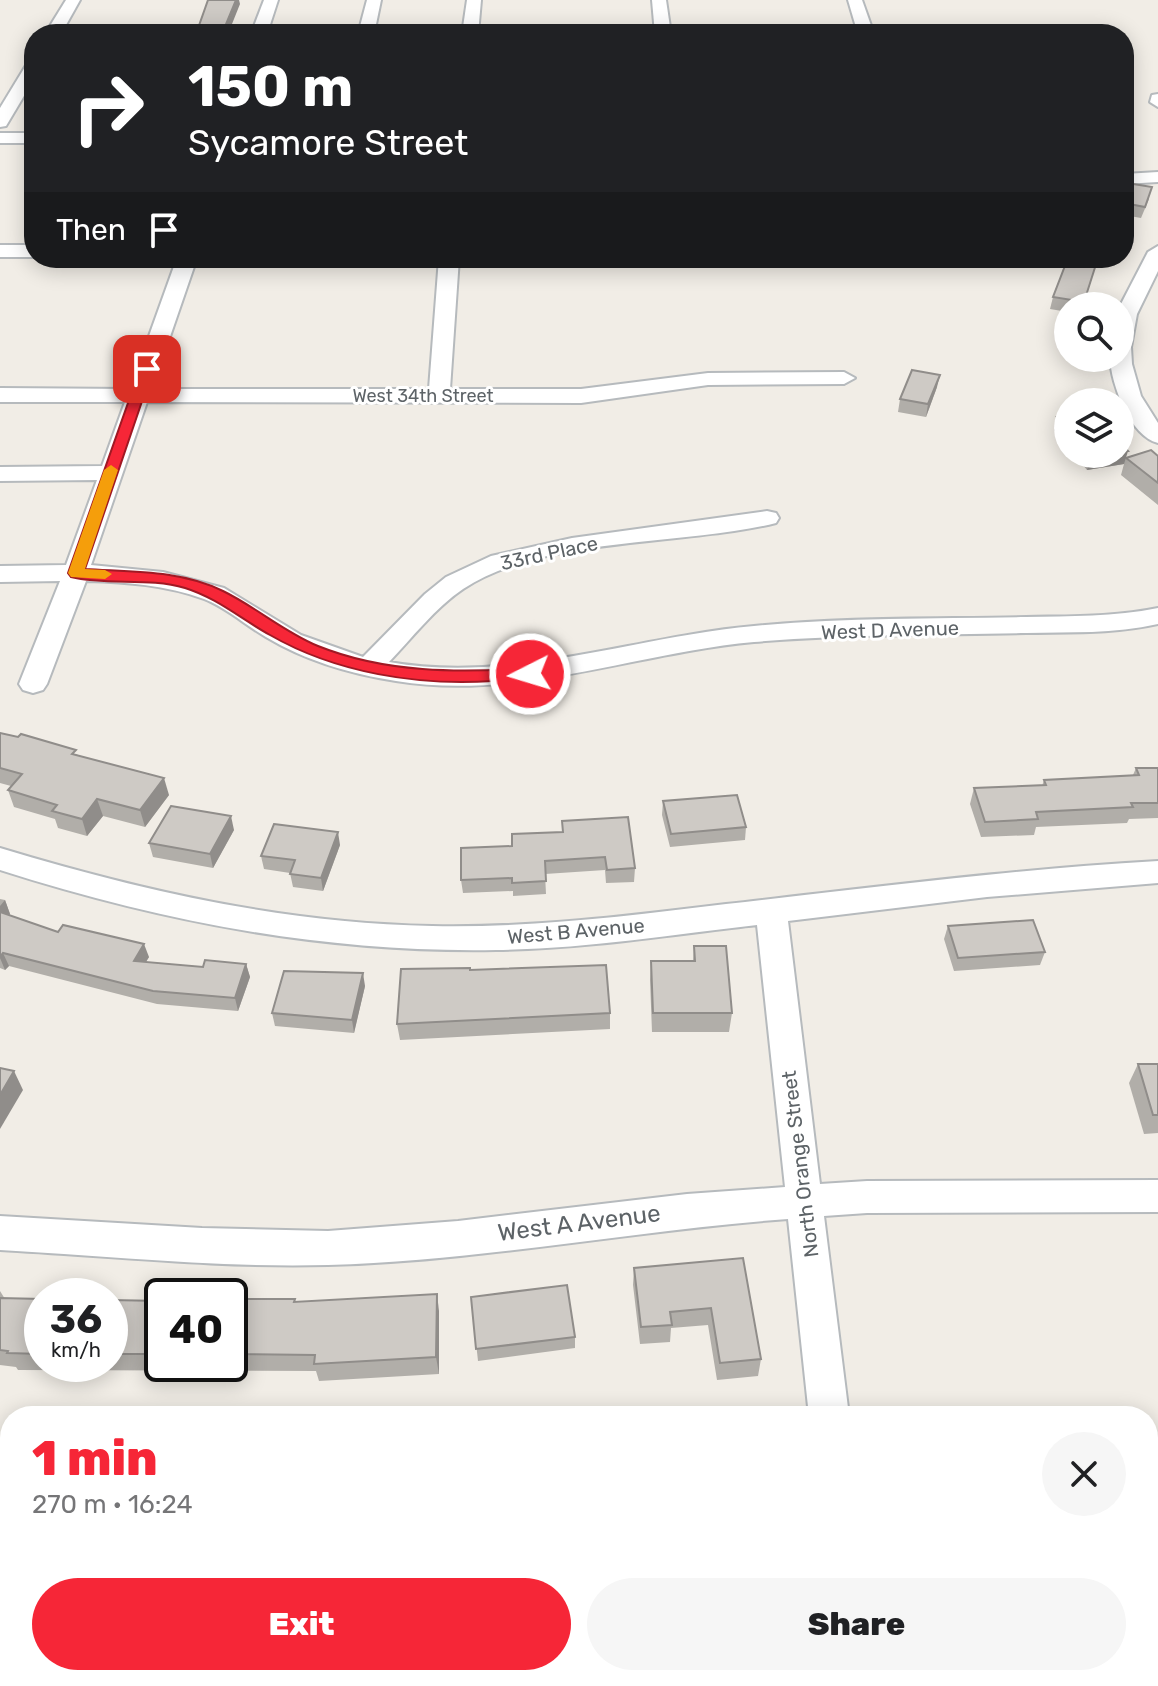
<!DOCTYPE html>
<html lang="en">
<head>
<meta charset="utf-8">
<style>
	:root { --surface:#fff; --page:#f6f6f6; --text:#202124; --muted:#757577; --accent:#f62637 }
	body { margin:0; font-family:Rubik,sans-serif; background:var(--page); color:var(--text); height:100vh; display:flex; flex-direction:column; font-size:30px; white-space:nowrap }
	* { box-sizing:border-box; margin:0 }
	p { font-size:26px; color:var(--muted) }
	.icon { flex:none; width:44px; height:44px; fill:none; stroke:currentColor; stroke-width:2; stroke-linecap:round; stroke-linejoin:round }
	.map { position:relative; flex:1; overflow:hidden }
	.panel { position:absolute; left:0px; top:1406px; width:1158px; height:280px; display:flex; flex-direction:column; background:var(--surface); border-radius:32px 32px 0 0; box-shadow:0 4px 20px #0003 }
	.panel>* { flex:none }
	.hud { position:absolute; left:24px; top:24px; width:1110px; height:244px; border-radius:32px; box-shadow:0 4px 20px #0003; background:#202124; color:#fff; overflow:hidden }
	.buttons { position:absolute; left:1054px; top:292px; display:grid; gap:16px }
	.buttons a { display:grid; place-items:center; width:80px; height:80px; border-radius:50%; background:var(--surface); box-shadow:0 4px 20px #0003; font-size:40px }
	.speed { position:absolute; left:24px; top:1278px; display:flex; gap:16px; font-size:40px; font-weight:700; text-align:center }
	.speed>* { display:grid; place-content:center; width:104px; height:104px; border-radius:50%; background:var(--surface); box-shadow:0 4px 20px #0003; line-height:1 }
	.speed small { font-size:20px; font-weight:400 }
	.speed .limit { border:4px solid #111; border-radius:12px; background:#fff; color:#111 }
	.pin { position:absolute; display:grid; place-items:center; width:68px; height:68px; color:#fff; margin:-34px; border-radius:16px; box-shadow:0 4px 12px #0006 }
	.me { position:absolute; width:88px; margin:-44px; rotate:265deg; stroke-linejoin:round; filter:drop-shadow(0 0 6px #0008) }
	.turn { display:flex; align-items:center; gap:28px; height:168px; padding:0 32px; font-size:36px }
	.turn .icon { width:104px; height:104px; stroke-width:2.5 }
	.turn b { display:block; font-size:56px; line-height:68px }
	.then { display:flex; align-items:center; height:76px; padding:0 32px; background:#0003; gap:16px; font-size:30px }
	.round { display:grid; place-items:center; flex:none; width:84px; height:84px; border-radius:42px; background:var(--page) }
	.headline { display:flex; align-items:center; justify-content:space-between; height:136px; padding:0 32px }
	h1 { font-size:48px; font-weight:800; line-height:60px; color:var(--accent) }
	.button { display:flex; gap:16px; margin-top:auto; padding:16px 32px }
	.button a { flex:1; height:92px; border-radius:48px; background:var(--accent); color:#fff; font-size:32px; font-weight:800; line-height:92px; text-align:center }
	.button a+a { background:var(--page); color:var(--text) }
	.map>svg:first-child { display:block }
</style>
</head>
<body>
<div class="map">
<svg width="1158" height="1686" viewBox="0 0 1158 1686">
	<rect width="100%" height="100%" fill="#f1ede6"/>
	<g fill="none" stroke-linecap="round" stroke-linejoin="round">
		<defs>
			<g id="minor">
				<polygon points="66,0 80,0 61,34 45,34"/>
				<polygon points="264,0 278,0 267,34 251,34"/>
				<polygon points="367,0 381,0 374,34 358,34"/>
				<polygon points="467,0 481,0 478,34 462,34"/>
				<polygon points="652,0 666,0 671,34 655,34"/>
				<polygon points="848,0 862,0 874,34 858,34"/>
				<polygon points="34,60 34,79 6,126 0,127 0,108 28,62"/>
				<polygon points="1158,94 1158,107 1150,102 1152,95"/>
				<rect x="0" y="133" width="34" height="10"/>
				<polygon points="1158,172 1158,182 1124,184 1124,174"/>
				<rect x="0" y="245" width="34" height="12"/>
				<path d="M1158,246V271L1137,314L1131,347L1132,364L1141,396L1158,423V443C1130,436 1111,384 1110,358H1120V306L1148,252Z"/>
				<path d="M177,258H197L152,389H429L439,258H459L450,389H581L708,373L844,372L855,378L844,384L708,385L581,403L147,402L91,565L163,572L224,588L301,635L363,657L425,594L446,577L491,556L572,538L767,511L776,513L779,518L776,523C683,546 543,536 463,589C435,608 412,638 389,662C513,684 631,637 754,626C844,617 935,619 1026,617C1070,616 1114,617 1158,608V624C1114,634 1070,632 1026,633C936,635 844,634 754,642C634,653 518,701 396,681C351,674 306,661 266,637C245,625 227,608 204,599C166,585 126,582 86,581L47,684L43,690L33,693L23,690L19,684L60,581L0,582V566L66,565L97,480L0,481V467L102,466L125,402H0V388L130,389Z"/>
				<path d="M0,848C142,891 283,923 432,926C530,928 628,916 726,904C870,888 1013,869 1158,861V883L987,897L788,921L820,1184L867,1181L1158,1180V1212L867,1213L824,1216L849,1416H809L788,1219C635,1230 482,1261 328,1265C219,1268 109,1256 0,1250V1216L202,1228L328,1231L458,1221L687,1194L785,1187L757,925C670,935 583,949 496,950C325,953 163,922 0,870Z"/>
				<polygon points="1158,1658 1158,1686 833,1686 838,1676 1148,1676 1148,1659"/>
			</g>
		</defs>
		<use href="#minor" stroke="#b6babd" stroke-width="4"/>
		<use href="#minor" fill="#fff" fill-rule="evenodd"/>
	</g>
	<g fill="#b1aea9">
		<polygon points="1124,191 1149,199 1141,218 1124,215"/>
		<polygon points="1068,258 1098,258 1083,306 1068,306 1068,312 1050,309 1053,297"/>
		<polygon points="937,387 926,417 898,412 900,399"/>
		<polygon points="1068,415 1068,447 1054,430 1057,417"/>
		<polygon points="1074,454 1120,454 1126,458 1158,456 1158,505 1121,475 1124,464 1087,470"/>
		<polygon points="0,733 78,755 169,795 145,827 103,816 87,836 58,828 55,819 14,807 8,790 11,786 0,783"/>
		<polygon points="1136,768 1158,768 1158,818 1129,819 1127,823 1036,827 1034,835 981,837 970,804 974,788 1042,786 1044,780 1133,775"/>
		<polygon points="663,801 746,827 745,840 670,847 662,815"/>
		<polygon points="562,821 635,868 634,882 606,883 605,870 545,874 546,894 513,896 513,891 463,893 461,880 512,846 562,832"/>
		<polygon points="234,830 213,868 153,857 149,843"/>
		<polygon points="340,845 323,891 293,887 290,873 264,869 261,856"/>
		<polygon points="0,899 5,900 10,914 9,915 58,932 149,957 146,962 203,967 246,964 250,977 238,1011 157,1004 9,966 5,970 0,968"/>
		<polygon points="948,926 1045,952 1040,965 954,971 944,939"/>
		<polygon points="694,946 732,1013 729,1032 652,1032 650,980 651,961 693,961"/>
		<polygon points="470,970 610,1013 610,1029 400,1040 397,1024"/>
		<polygon points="365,986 354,1033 275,1026 272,1013"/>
		<polygon points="1138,1064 1158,1064 1158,1133 1144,1134 1129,1083"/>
		<polygon points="743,1258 761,1359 758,1376 717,1380 708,1325 671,1328 670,1342 640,1344 633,1285 634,1268"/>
		<polygon points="0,1291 5,1299 42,1299 42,1364 110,1364 110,1300 162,1301 162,1364 230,1364 230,1299 439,1311 439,1374 319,1381 316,1371 18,1370 16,1367 0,1365"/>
		<polygon points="471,1297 575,1337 575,1348 478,1361"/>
		<rect x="1148" y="1443" width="10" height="106"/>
		<polygon points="0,1471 10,1484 7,1496 10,1496 10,1608 0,1609"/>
	</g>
	<g fill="#908d8a">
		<polygon points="236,0 239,0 240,4 228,34 222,34"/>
		<polygon points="940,375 937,387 926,417 928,404"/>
		<polygon points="1128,451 1124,464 1087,470 1091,457 1120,454 1120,452"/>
		<polygon points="164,778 169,795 145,827 140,810"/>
		<polygon points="97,799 103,816 87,836 82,819"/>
		<polygon points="231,816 234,830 213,868 210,854"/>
		<polygon points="338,832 340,845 323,891 321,878"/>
		<polygon points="5,900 10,914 1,924 0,921 0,906"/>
		<polygon points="144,944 149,957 138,974 134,961"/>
		<polygon points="3,953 9,966 5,970 0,958"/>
		<polygon points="246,964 250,977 238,1011 235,998"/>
		<polygon points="363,973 365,986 354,1033 352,1020"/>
		<polygon points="14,1071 23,1090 0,1129 0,1095"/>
		<polygon points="437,1294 439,1311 439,1374 436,1357"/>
		<polygon points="0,1471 10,1484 5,1509 0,1503"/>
	</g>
	<g fill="#cecac5" stroke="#908d8a" stroke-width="2">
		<polygon points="208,0 236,0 222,34 196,34"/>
		<polygon points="1127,183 1152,187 1145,207 1124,203 1124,191"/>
		<polygon points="1068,258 1098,258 1084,302 1053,297"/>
		<polygon points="912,370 940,375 928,404 900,399"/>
		<polygon points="1068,415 1068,430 1057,417"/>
		<polygon points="1120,442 1128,451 1120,452"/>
		<polygon points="1151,450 1158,456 1158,483 1126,458"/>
		<polygon points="1089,454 1110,454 1091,457"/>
		<polygon points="0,733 18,737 21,734 76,750 72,754 164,778 140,810 97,799 82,819 52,811 57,805 8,790 22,774 0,768"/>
		<polygon points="1136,768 1158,768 1158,803 1131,803 1133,807 1036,812 1038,819 985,822 974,788 1046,785 1044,780 1139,775"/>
		<polygon points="737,795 746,827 671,834 663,801"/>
		<polygon points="171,806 231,816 210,854 149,843"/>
		<polygon points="628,817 635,868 607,870 605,857 545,861 546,881 512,883 512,878 461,880 461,848 512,846 512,834 563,832 562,821"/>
		<polygon points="274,824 338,832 321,878 290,874 295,860 261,856"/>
		<polygon points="0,912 58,932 63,925 144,944 134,961 203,967 205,960 246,964 235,998 153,991 3,953 0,957"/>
		<polygon points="1033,920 1045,952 958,958 948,926"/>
		<polygon points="694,946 726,946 732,1013 653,1013 651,961 695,961"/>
		<polygon points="606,965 610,1013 397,1024 401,969 470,968 470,970"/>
		<polygon points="284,971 363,973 352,1020 272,1013"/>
		<polygon points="1138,1064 1158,1064 1158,1115 1153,1115"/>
		<polygon points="0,1068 14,1071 0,1095"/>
		<polygon points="743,1258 761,1359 720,1363 711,1308 670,1312 672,1325 641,1327 634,1268"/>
		<polygon points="567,1285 575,1337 476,1349 471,1297"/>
		<polygon points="437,1294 436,1357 314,1364 315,1355 230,1354 230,1299 295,1299 294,1302"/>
		<polygon points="0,1298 42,1299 42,1354 7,1353 8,1351 0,1350"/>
		<polygon points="110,1300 162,1301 162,1354 110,1354"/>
		<rect x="1148" y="1443" width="10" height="92"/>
		<rect x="0" y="1496" width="10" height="100"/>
	</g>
	<path fill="#f62637" stroke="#a01924" stroke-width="2" d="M147,365L153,369L85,569C132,572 180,570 223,591C256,607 284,632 318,646C385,673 459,673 530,668L538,674L535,677C522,681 507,680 493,681C418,686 336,673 270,635C241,619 217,598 185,588C148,577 108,586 71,577L68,573L140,369Z"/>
	<polygon fill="#f59e0b" points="111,465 118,470 85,569 105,570 112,574 105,579 71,577 68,573 104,470"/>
	<g text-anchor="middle" stroke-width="6" stroke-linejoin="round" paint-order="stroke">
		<g font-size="18" fill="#5d6367" stroke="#fff">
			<text x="423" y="402">West 34th Street</text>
		</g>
		<g font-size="20" fill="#5d6367" stroke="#fff">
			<text transform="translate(549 553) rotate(-12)" y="7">33rd Place</text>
			<text transform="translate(890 630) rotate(-2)" y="7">West D Avenue</text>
			<text transform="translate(576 931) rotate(-5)" y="7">West B Avenue</text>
			<text transform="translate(800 1164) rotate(-97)" y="7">North Orange Street</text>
		</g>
		<g font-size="24" fill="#5d6367" stroke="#fff">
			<text transform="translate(579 1223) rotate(-7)" y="8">West A Avenue</text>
		</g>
	</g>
</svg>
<div class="buttons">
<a><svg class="icon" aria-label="search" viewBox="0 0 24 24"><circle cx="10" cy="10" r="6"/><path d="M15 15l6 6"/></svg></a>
<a><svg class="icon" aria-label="layers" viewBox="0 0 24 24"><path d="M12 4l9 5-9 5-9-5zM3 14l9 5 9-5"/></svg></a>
</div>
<div class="speed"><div>36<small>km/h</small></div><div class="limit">40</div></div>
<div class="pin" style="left:147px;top:369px;background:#d93025"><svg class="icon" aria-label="arrive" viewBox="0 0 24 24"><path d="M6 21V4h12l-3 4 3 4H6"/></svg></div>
<svg class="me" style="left:530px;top:674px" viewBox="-20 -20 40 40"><circle r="17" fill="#f62637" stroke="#fff" stroke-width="3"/><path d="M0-11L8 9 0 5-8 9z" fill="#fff"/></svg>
<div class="hud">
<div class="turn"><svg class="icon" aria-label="right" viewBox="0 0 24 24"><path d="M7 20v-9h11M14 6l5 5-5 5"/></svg><div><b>150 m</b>Sycamore Street</div></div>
<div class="then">Then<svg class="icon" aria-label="arrive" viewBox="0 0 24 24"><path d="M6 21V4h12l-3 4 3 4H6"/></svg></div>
</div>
<section class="panel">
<div class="headline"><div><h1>1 min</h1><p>270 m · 16:24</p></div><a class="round"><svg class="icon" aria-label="close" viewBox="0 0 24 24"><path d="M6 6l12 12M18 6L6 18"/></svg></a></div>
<div class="button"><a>Exit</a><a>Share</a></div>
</section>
</div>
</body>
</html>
